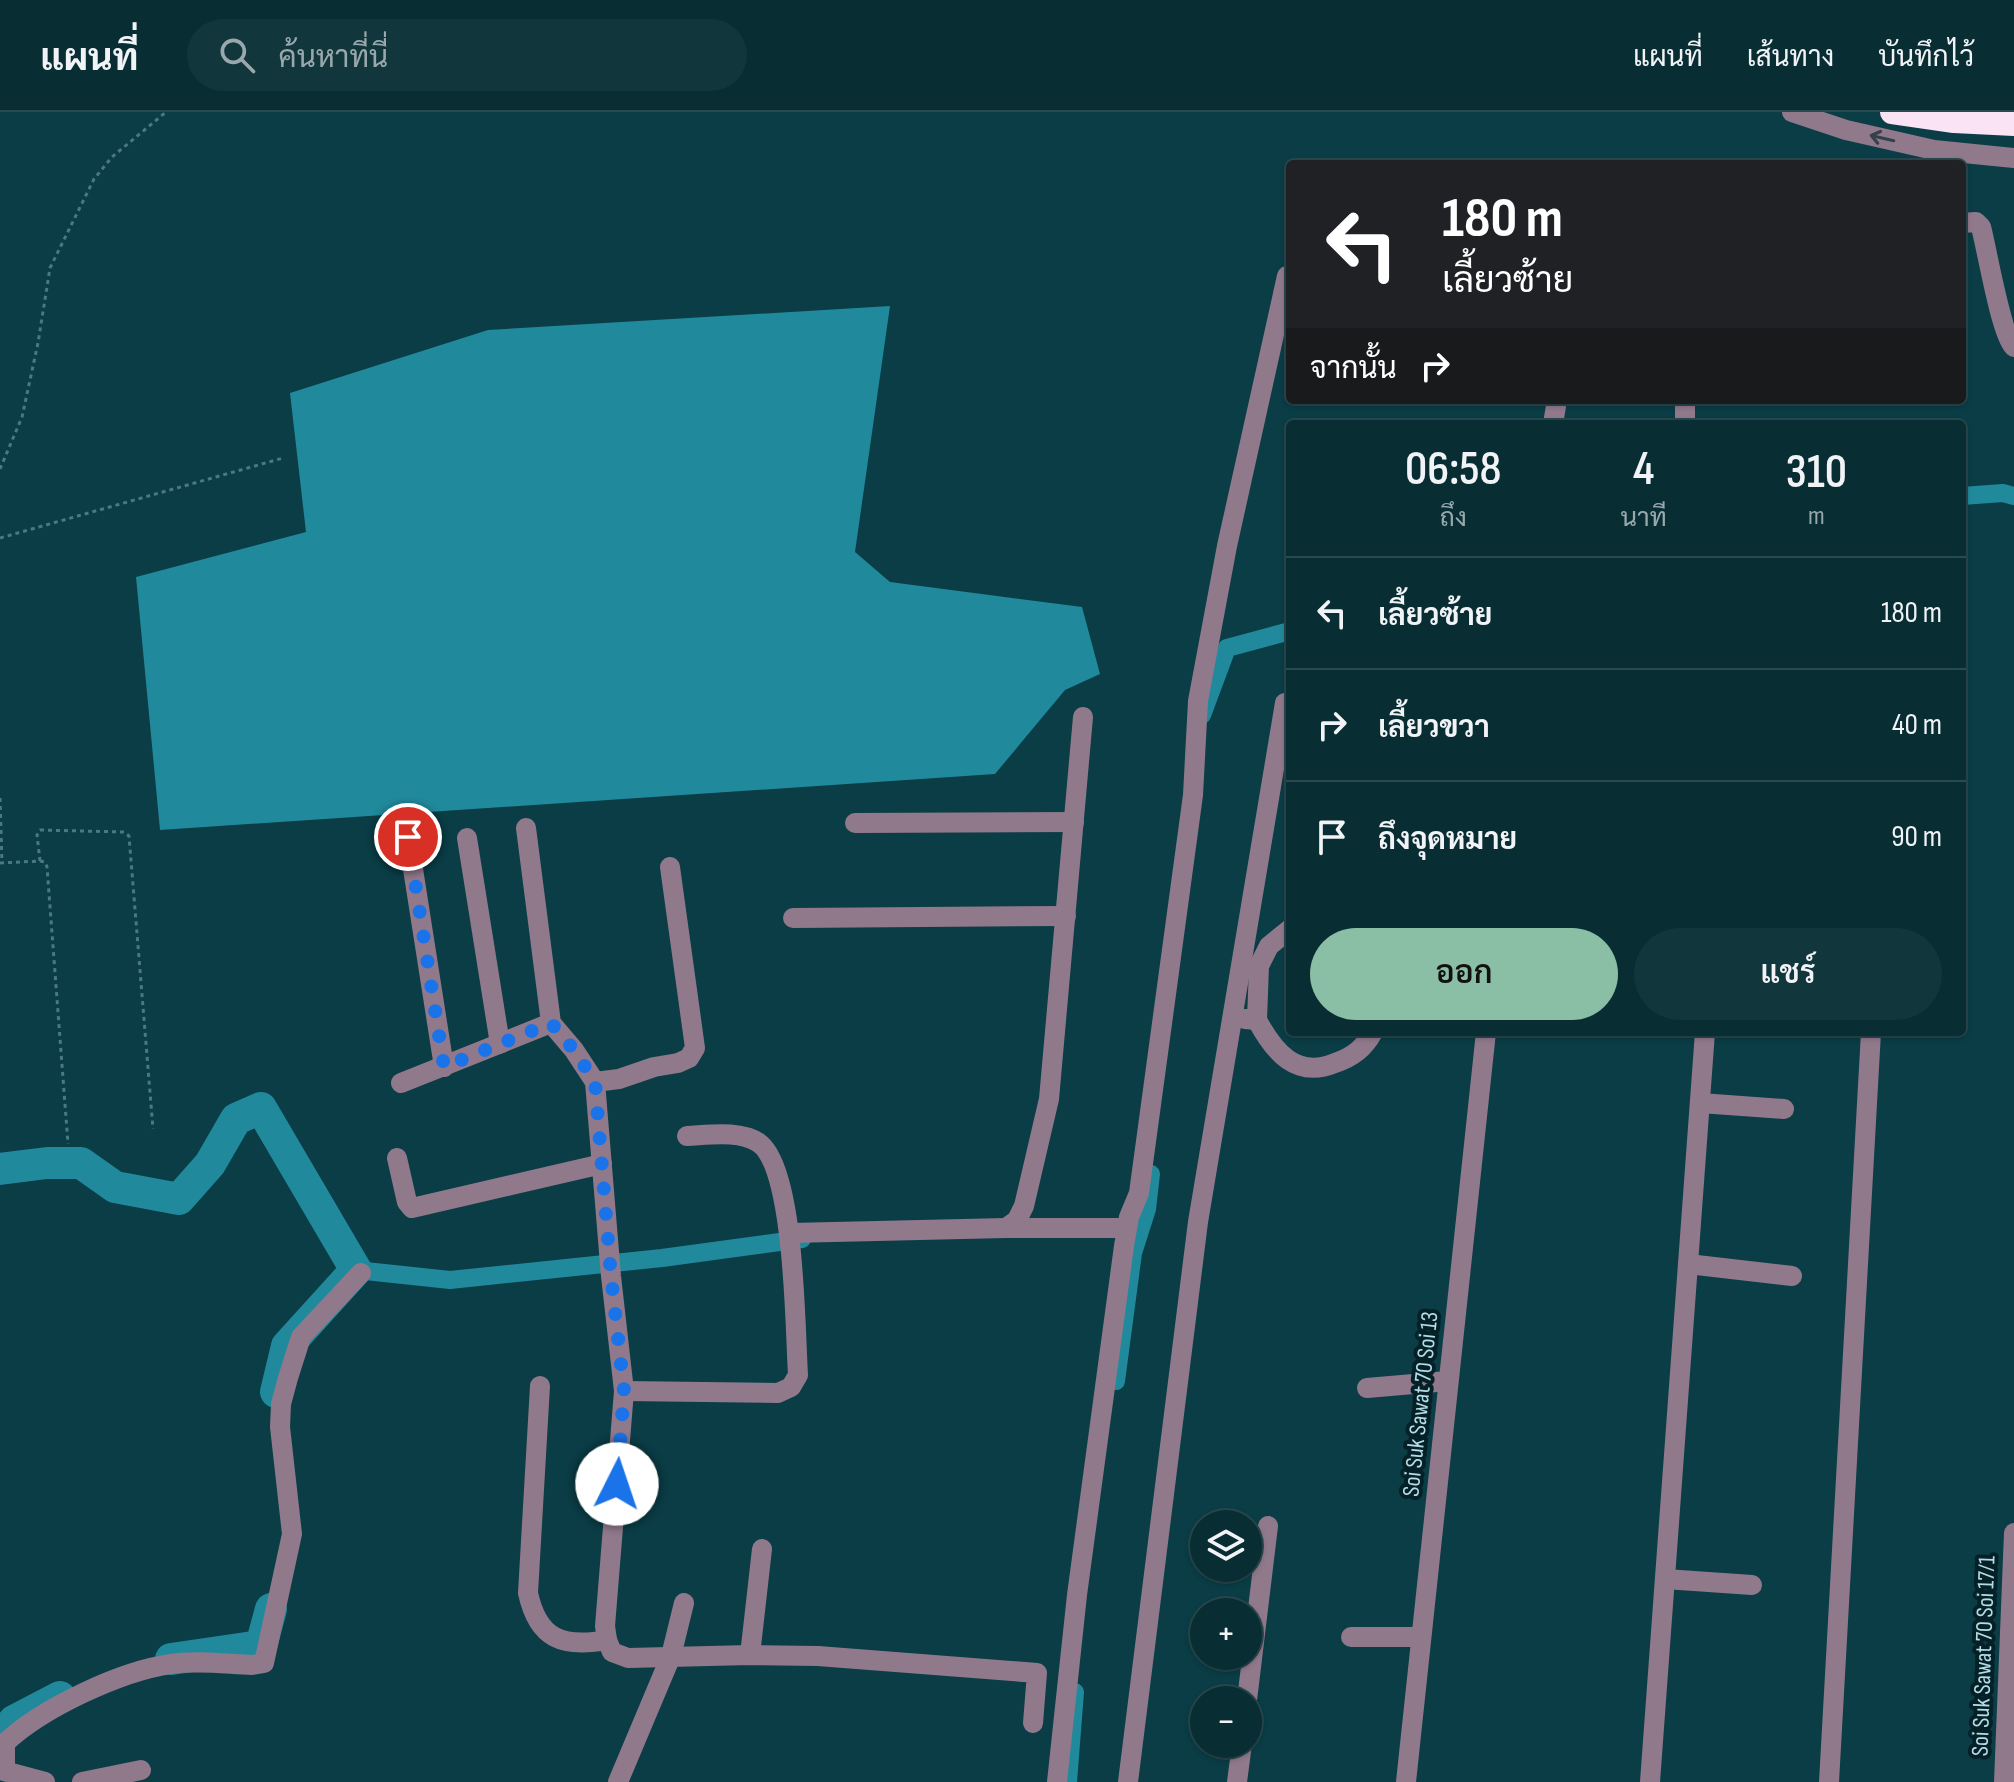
<!DOCTYPE html>
<html lang="th">
<head>
<meta charset="utf-8">
<style>
	:root { --surface:#082e34; --page:#11363c; --text:#f1f3f6; --muted:#98a8ac; --line:#294a4f; --accent:#8abfa5 }
	body { margin:0; font-family:"Sofia Sans Condensed",Sarabun,sans-serif; background:var(--page); color:var(--text); height:100vh; display:flex; flex-direction:column; font-size:30px; white-space:nowrap }
	* { box-sizing:border-box; margin:0 }
	p { font-size:26px; color:var(--muted) }
	.icon { flex:none; width:44px; height:44px; fill:none; stroke:currentColor; stroke-width:2; stroke-linecap:round; stroke-linejoin:round }
	.map { position:relative; flex:1; overflow:hidden }
	.side { position:absolute; left:1286px; top:308px; width:680px; height:616px; display:flex; flex-direction:column; background:var(--surface); border-radius:8px; box-shadow:0 2px 6px #0004,0 0 0 2px var(--line) }
	.side>* { flex:none }
	.top-card { position:absolute; left:1286px; top:48px; width:680px; height:244px; border-radius:8px; box-shadow:0 2px 6px #0004,0 0 0 2px var(--line); background:#202124; color:#fff; overflow:hidden }
	.fabs { position:absolute; left:1190px; top:1398px; display:grid; gap:16px }
	.fabs a { display:grid; place-items:center; width:72px; height:72px; border-radius:50%; background:var(--surface); box-shadow:0 2px 6px #0004,0 0 0 2px var(--line); font-size:40px }
	.pin { position:absolute; display:grid; place-items:center; width:68px; height:68px; color:#fff; margin:-34px; border:4px solid #fff; border-radius:50%; box-shadow:0 2px 8px #0007 }
	.me { position:absolute; width:88px; margin:-44px; rotate:4deg; stroke-linejoin:round; filter:drop-shadow(0 0 6px #0008) }
	.turn { display:flex; align-items:center; gap:28px; height:168px; padding:0 24px; font-size:36px }
	.turn .icon { width:104px; height:104px; stroke-width:2.5 }
	.turn b { display:block; font-size:56px; line-height:68px }
	.then { display:flex; align-items:center; height:76px; padding:0 24px; background:#0003; gap:16px; font-size:30px }
	.eta { display:flex; justify-content:space-evenly; align-items:center; height:136px; text-align:center }
	.eta b { font-size:48px; font-weight:600; line-height:56px }
	.action { display:flex; gap:16px; margin-top:auto; padding:16px 24px }
	.action a { flex:1; height:92px; border-radius:48px; background:var(--accent); color:#111; font-size:32px; font-weight:600; line-height:92px; text-align:center }
	.action a+a { background:var(--page); color:var(--text) }
	ul { padding:0; list-style:none }
	li { display:flex; align-items:center; gap:24px; height:112px; padding:0 24px; border-top:2px solid var(--line) }
	li div { flex:1 }
	li b { display:block; font-size:30px }
	li em { font-style:normal }
	header { display:flex; align-items:center; gap:48px; box-sizing:border-box; height:112px; padding:0 40px; background:var(--surface); border-bottom:2px solid var(--line) }
	header strong { font-size:38px }
	nav { display:flex; gap:44px; margin-inline-start:auto; font-size:28px }
	.search { width:560px; height:72px; background:var(--page); display:flex; align-items:center; gap:20px; box-sizing:border-box; padding:0 28px; border-radius:44px; color:var(--muted); font-size:30px }
	.map>svg:first-child { display:block }
</style>
</head>
<body>
<header>
<strong>แผนที่</strong>
<div class="search"><svg class="icon" aria-label="search" viewBox="0 0 24 24"><circle cx="10" cy="10" r="6"/><path d="M15 15l6 6"/></svg>ค้นหาที่นี่</div>
<nav><a>แผนที่</a><a>เส้นทาง</a><a>บันทึกไว้</a></nav>
</header>
<div class="map">
<svg width="2014" height="1670" viewBox="0 0 2014 1670">
	<rect width="100%" height="100%" fill="#0a3d46"/>
	<polygon fill="#21899c" points="890,194 855,440 890,470 1082,495 1100,562 1065,578 995,662 160,718 136,465 306,420 290,281 488,218"/>
	<g fill="none" stroke-linecap="round" stroke-linejoin="round">
		<g stroke="#21899c" stroke-width="18">
			<polyline points="1962,384 2003,381 2014,384"/>
			<polyline points="1202,603 1227,536 1290,519"/>
			<polyline points="356,1158 450,1168 662,1146 802,1127"/>
			<polyline points="1116,1269 1133,1141 1147,1097 1151,1062"/>
			<polyline points="1068,1670 1075,1580"/>
		</g>
		<g stroke="#21899c" stroke-width="32">
			<polyline points="0,1057 47,1051 81,1051 115,1075 179,1087 210,1052 236,1007 261,996 356,1158 287,1234 276,1280"/>
			<polyline points="171,1547 261,1534 271,1497"/>
			<polyline points="0,1625 14,1609 60,1585"/>
		</g>
		<g stroke="#4a7982" stroke-width="3" stroke-dasharray="4 4" stroke-linecap="butt">
			<polyline points="0,357 22,305 38,231 50,156 94,67 112,45 166,0"/>
			<polyline points="0,426 283,346"/>
			<polyline points="0,686 2,751"/>
			<polyline points="40,749 37,723 40,718 124,720 129,724 153,1017"/>
			<polyline points="0,751 40,749 45,750 47,755 68,1032"/>
		</g>
		<g stroke="#91798c" stroke-width="20">
			<polyline points="1792,0 1846,18 1934,38 2014,46"/>
			<path d="M1962,111L1976,110L1981,115C1987,137 2001,223 2014,235"/>
			<polyline points="1553,312 1557,288"/>
			<polyline points="1685,312 1685,288"/>
			<polyline points="855,711 1074,710"/>
			<polyline points="526,716 551,911 574,938 595,970 611,1164 624,1279 605,1514 607,1528 612,1540 628,1546 750,1543 818,1544 1037,1561 1033,1611"/>
			<polyline points="408,725 444,955"/>
			<polyline points="467,726 500,932"/>
			<polyline points="793,806 1066,804"/>
			<polyline points="1245,907 1257,908 1259,854 1269,834 1290,817"/>
			<path d="M1257,908C1274,940 1296,967 1335,951C1353,945 1364,936 1373,920"/>
			<polyline points="595,970 619,967 654,955 678,951 689,946 695,936 670,755"/>
			<polyline points="401,971 551,911"/>
			<polyline points="1700,991 1784,997"/>
			<polyline points="397,1046 407,1090 412,1096 602,1052"/>
			<polyline points="1006,1116 1017,1108 1024,1094 1049,987 1083,605"/>
			<polyline points="790,1121 1006,1116 1127,1116"/>
			<polyline points="1688,1152 1792,1164"/>
			<path d="M540,1274L528,1481C538,1527 562,1536 607,1528"/>
			<polyline points="1367,1276 1448,1269"/>
			<path d="M624,1279L778,1281L791,1275L798,1263C795,1216 795,1057 759,1031C740,1018 709,1023 687,1024"/>
			<polyline points="1665,1467 1752,1473"/>
			<polyline points="1351,1525 1421,1525"/>
			<polyline points="750,1543 762,1437"/>
			<polyline points="1247,1588 1268,1414"/>
			<polyline points="0,1658 45,1670"/>
			<path d="M5,1659V1631C42,1596 121,1559 171,1552C197,1548 226,1552 252,1553L264,1551L292,1422L280,1315L281,1292L288,1266L301,1225L361,1161"/>
			<polyline points="82,1670 141,1658"/>
			<polyline points="618,1670 671,1544 684,1491"/>
			<polyline points="1057,1670 1077,1483 1124,1134 1129,1105 1139,1081 1193,683 1198,589 1227,434 1287,164"/>
			<polyline points="1128,1670 1198,1110 1285,591"/>
			<polyline points="1237,1670 1242,1632"/>
			<polyline points="1406,1670 1486,920"/>
			<polyline points="1650,1670 1705,920"/>
			<polyline points="1829,1670 1871,920"/>
			<polyline points="2004,1670 2014,1421"/>
		</g>
		<polyline stroke="#fae3f5" stroke-width="24" points="1892,0 1954,9 2014,12"/>
	</g>
	<defs><path id="oneway-shaft" d="M-6 0H5M1.5-3L5.5 0L1.5 3" fill="none" stroke-width="1.6" stroke-linecap="round" stroke-linejoin="round" transform="scale(2)"/></defs>
	<use stroke="#36404a" href="#oneway-shaft" transform="translate(1882 26) rotate(-167)"/>
	<g fill="none" stroke-linecap="round" stroke-linejoin="round">
		<polyline stroke="#1a73e8" stroke-width="14" stroke-dasharray="0 25.2" points="408,725 444,955 551,911 574,938 595,970 611,1164 624,1279 617,1372"/>
	</g>
	<g text-anchor="middle" stroke-width="8" stroke-linejoin="round" paint-order="stroke">
		<g font-size="24" fill="#b4dce6" stroke="#052127">
			<text transform="translate(1420 1292) rotate(-84)" y="8">Soi Suk Sawat 70 Soi 13</text>
			<text transform="translate(1983 1544) rotate(-88)" y="8">Soi Suk Sawat 70 Soi 17/1</text>
		</g>
	</g>
</svg>
<div class="fabs">
<a><svg class="icon" aria-label="layers" viewBox="0 0 24 24"><path d="M12 4l9 5-9 5-9-5zM3 14l9 5 9-5"/></svg></a>
<a>+</a>
<a>−</a>
</div>
<div class="pin" style="left:408px;top:725px;background:#d93025"><svg class="icon" aria-label="arrive" viewBox="0 0 24 24"><path d="M6 21V4h12l-3 4 3 4H6"/></svg></div>
<svg class="me" style="left:617px;top:1372px" viewBox="-20 -20 40 40"><circle r="19" fill="#fff"/><path d="M0-13L10 11 0 6-10 11z" fill="#1a73e8"/></svg>
<div class="top-card">
<div class="turn"><svg class="icon" aria-label="left" viewBox="0 0 24 24"><path d="M17 20v-9H6M10 6l-5 5 5 5"/></svg><div><b>180 m</b>เลี้ยวซ้าย</div></div>
<div class="then">จากนั้น<svg class="icon" aria-label="right" viewBox="0 0 24 24"><path d="M7 20v-9h11M14 6l5 5-5 5"/></svg></div>
</div>
<section class="side">
<div class="eta">
<div><b>06:58</b><p>ถึง</p></div>
<div><b>4</b><p>นาที</p></div>
<div><b>310</b><p>m</p></div>
</div>
<ul>
<li><svg class="icon" aria-label="left" viewBox="0 0 24 24"><path d="M17 20v-9H6M10 6l-5 5 5 5"/></svg><div><b>เลี้ยวซ้าย</b></div><em>180 m</em></li>
<li><svg class="icon" aria-label="right" viewBox="0 0 24 24"><path d="M7 20v-9h11M14 6l5 5-5 5"/></svg><div><b>เลี้ยวขวา</b></div><em>40 m</em></li>
<li><svg class="icon" aria-label="arrive" viewBox="0 0 24 24"><path d="M6 21V4h12l-3 4 3 4H6"/></svg><div><b>ถึงจุดหมาย</b></div><em>90 m</em></li>
</ul>
<div class="action"><a>ออก</a><a>แชร์</a></div>
</section>
</div>
</body>
</html>
